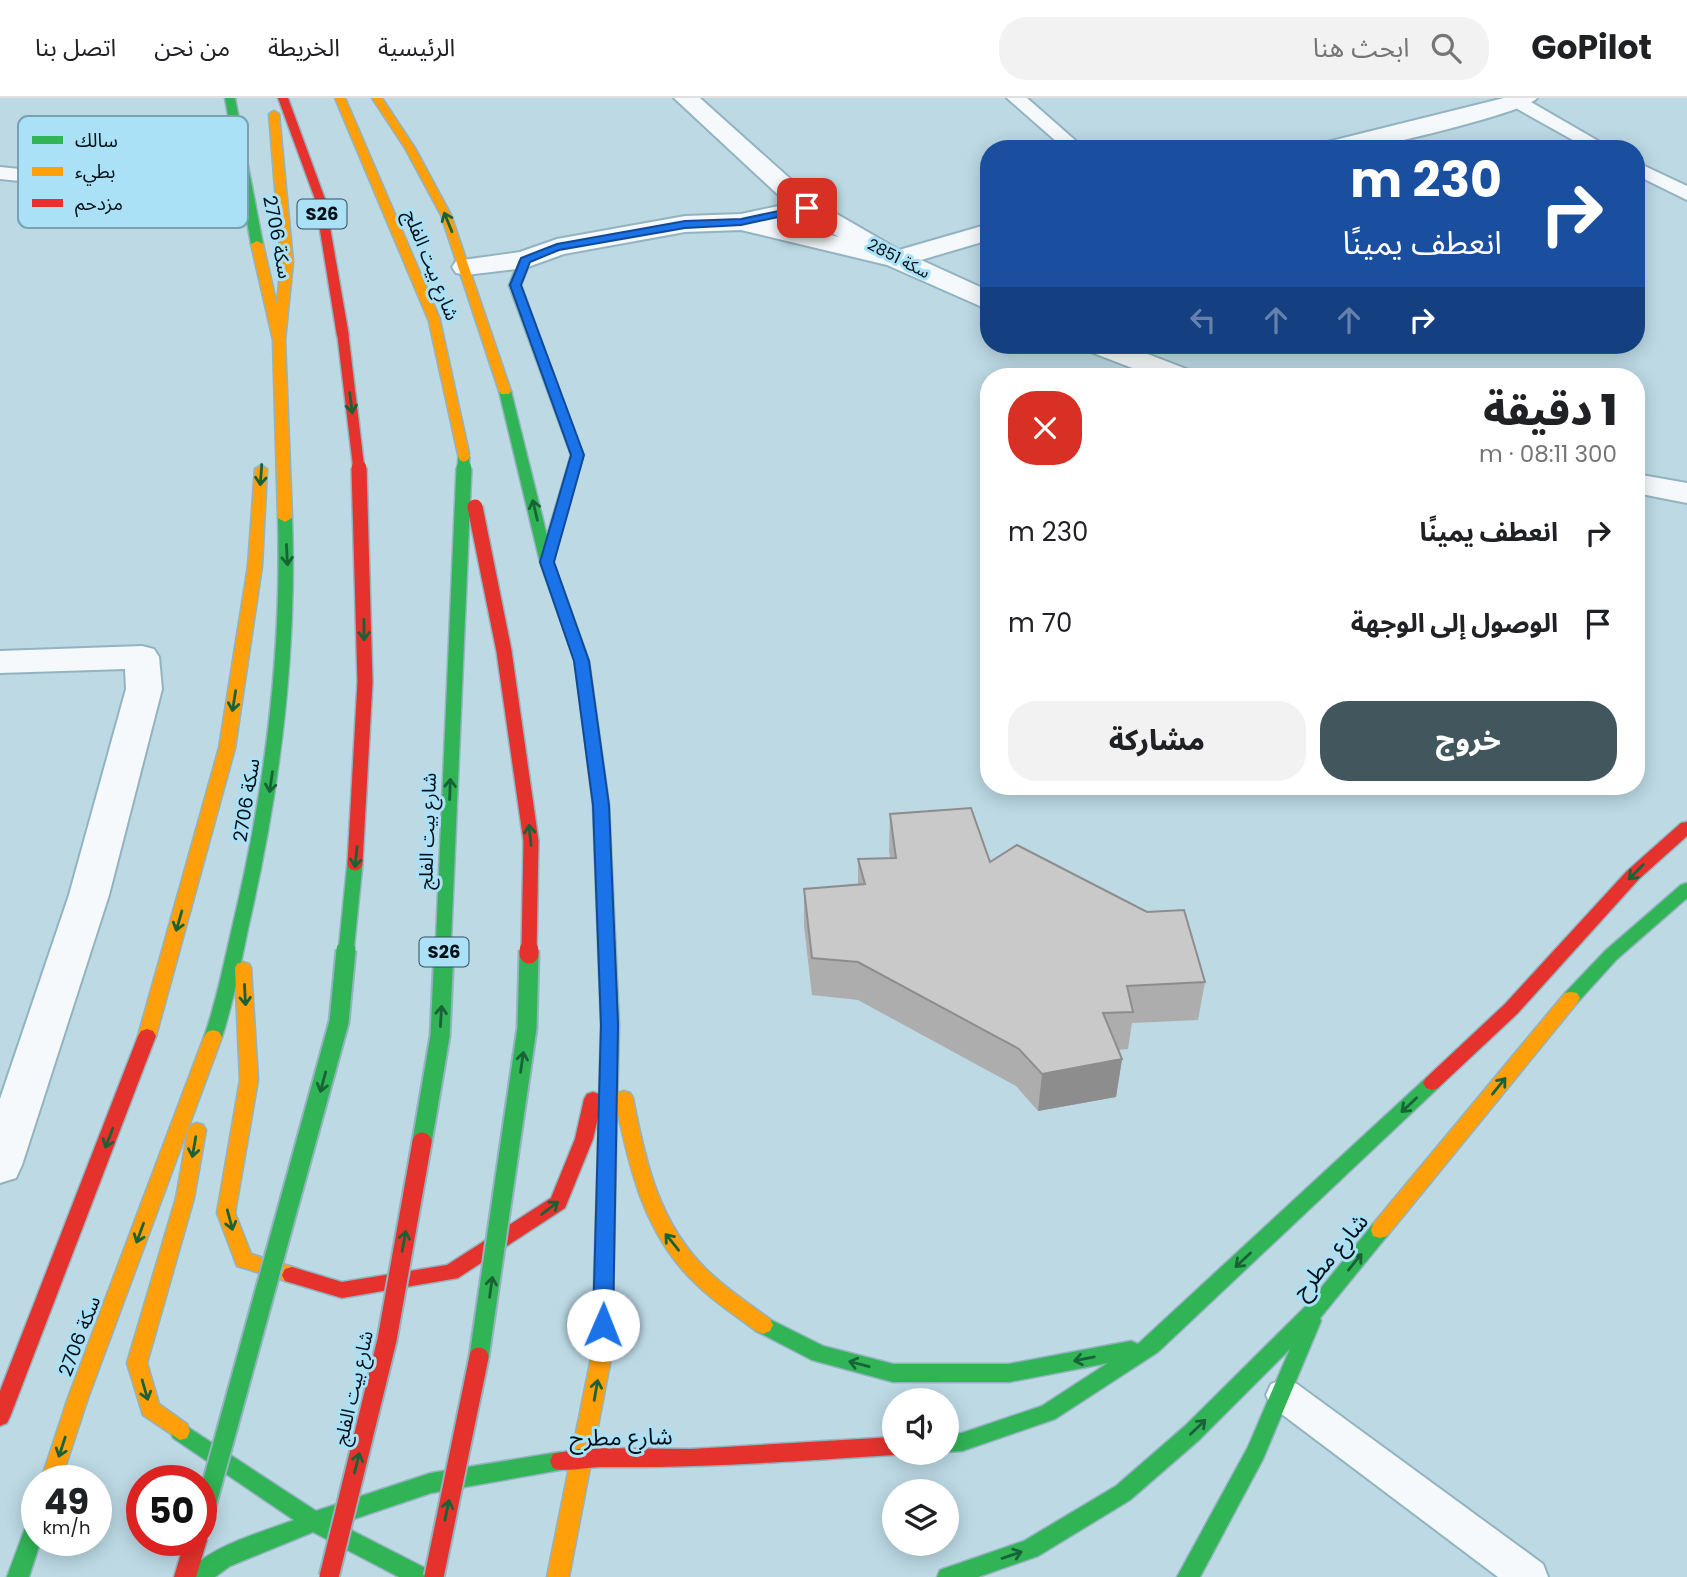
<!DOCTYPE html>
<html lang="ar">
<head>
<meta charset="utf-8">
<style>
	:root { --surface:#fff; --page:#f2f2f2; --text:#202124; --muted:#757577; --line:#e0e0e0; --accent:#42565e }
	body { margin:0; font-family:Poppins,"Noto Sans Arabic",sans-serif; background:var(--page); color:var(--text); direction:rtl; height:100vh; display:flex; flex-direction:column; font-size:26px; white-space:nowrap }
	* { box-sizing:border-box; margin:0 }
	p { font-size:23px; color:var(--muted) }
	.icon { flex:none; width:38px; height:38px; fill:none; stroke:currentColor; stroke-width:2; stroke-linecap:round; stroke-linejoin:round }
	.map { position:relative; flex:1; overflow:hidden; direction:ltr }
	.sheet { position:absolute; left:980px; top:270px; width:665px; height:427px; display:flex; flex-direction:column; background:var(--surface); border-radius:28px; box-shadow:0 4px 18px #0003; direction:rtl }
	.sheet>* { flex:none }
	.guide { position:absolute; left:980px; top:42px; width:665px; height:214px; border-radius:28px; box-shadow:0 4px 18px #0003; direction:rtl; background:#1a4fa0; color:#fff; overflow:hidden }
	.fabs { position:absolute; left:882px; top:1290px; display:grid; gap:14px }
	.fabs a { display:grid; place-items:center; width:77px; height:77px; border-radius:50%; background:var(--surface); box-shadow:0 4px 18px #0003; font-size:35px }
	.speed { position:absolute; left:21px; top:1367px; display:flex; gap:14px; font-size:35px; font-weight:700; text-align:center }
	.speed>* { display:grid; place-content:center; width:91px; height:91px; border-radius:50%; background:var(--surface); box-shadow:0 4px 18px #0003; line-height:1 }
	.speed small { font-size:18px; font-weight:400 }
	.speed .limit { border:10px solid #d22; background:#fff; color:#111 }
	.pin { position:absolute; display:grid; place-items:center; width:60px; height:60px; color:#fff; margin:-30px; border-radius:14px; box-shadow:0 4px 10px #0006 }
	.me { position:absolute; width:77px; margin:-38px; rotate:1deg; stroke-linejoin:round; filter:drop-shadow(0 0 5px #0008) }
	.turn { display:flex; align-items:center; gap:24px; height:147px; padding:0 28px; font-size:32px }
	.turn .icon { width:91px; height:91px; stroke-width:2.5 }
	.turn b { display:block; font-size:49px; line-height:60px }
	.lanes { display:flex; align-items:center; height:66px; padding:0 28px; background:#0003; justify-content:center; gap:35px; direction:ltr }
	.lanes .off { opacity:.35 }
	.round { display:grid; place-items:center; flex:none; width:74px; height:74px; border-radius:28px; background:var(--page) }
	.headline { display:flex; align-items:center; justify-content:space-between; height:119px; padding:0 28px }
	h1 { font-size:42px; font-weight:800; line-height:52px }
	.action { display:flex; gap:14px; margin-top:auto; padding:14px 28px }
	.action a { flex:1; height:80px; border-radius:28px; background:var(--accent); color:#fff; font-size:28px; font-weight:800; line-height:80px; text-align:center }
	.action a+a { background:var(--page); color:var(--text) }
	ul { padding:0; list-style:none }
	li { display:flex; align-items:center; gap:21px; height:91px; padding:0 28px }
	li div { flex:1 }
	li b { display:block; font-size:26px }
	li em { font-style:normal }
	header { display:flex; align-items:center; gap:42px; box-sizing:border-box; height:98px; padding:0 35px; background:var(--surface); border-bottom:2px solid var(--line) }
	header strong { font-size:33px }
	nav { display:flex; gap:38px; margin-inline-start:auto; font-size:24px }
	.search { width:490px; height:63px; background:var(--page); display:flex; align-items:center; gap:18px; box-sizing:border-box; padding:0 24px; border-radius:28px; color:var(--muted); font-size:26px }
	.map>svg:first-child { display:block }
</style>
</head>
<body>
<header>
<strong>GoPilot</strong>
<div class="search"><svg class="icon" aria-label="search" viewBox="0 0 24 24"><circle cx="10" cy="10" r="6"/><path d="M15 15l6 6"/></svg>ابحث هنا</div>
<nav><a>الرئيسية</a><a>الخريطة</a><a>من نحن</a><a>اتصل بنا</a></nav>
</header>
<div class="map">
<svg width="1687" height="1479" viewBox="0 0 1687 1479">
	<rect width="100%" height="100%" fill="#bcd9e4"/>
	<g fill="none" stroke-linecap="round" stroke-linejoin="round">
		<defs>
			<g id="lane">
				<polygon points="1007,0 1027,0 1085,51 1065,51"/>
				<polygon points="1512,0 1524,0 1612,51 1589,51 1512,8 1509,4"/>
				<polygon points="1636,64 1687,88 1687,102 1636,77"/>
				<polygon points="0,69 78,77 87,83 78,89 0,81"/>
				<polygon points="1284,1281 1297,1286 1543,1466 1548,1479 1498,1479 1271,1308 1266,1297 1271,1286"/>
			</g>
			<g id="street">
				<path d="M674,0H700L816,104L899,152L989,126V142L921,162L989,193V212L887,167L741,132L685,134L564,156L525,170L466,177L456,175L452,169L456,163L520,154L557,141L685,118L741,116L788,106ZM803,119L839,139L777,124Z"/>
				<path d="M1504,0H1537C1527,14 1384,48 1359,51C1345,52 1330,51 1316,51L1319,46Z"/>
				<polygon points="1084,247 1124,247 1189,272 1194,278 1153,278 1088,253"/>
				<polygon points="1636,376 1687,385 1687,405 1636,395"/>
				<polygon points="142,548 154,551 159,559 162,591 109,797 22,1067 16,1080 0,1085 0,1001 69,797 126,591 125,571 0,575 0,553"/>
			</g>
			<g id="fast">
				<polygon points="225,0 235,0 263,146 257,149 251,146"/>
				<polygon points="525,159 531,162 521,187 583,357 553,463 589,563 609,707 619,927 617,1008 614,1013 608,1015 602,1013 599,1008 601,927 593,707 575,563 540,464 499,293 505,289 511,293 547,438 571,357 509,187 519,162"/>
				<path d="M285,416L292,420C297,558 280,691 249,826C241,864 234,902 222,939L219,944H207L204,939C217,902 224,864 233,826C265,691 282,558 278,420Z"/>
				<polygon points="1687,785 1687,800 1617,861 1577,905 1565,905 1562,900 1565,895 1605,853 1681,787"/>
				<polygon points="1432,978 1438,980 1441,985 1438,990 1158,1254 1055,1321 962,1353 947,1354 947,1336 962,1335 1042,1308 1108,1265 1009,1284 893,1284 812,1262 756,1233 753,1227 756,1221 763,1218 823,1248 893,1266 1009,1266 1131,1243 1138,1246 1426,980"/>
				<polygon points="1380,1124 1387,1126 1389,1132 1387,1138 1320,1220 1321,1223 1263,1361 1200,1479 1177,1479 1248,1349 1290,1251 1199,1342 1130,1402 1038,1458 978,1479 937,1479 940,1472 1024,1443 1116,1388 1185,1328 1308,1206 1373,1126"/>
				<path d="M180,1324L316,1413L431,1375L560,1354L567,1356L570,1363L567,1370L560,1372L431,1395L339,1426L429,1472L432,1479H399L313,1434L230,1468L215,1479H187C199,1451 266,1433 294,1422L173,1340L170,1333L173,1326Z"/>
				<polygon points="37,1414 37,1442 41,1442 29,1479 7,1479 30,1417"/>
			</g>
			<g id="slow">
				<polygon points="335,0 345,0 440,221 438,223 430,223 428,221"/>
				<polygon points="372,0 382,0 415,50 451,117 511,293 509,296 501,296 499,293 441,117 405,50"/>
				<polygon points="274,13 279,16 293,164 285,242 292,420 285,424 278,420 273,242 251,146 257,143 263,146 277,207 281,164 269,16"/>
				<polygon points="261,367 267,371 262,468 235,650 156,938 153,943 141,943 138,938 219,650 248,468 255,371"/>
				<polygon points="243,864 249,866 251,870 258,982 235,1115 251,1156 299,1171 302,1177 299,1183 292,1185 237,1168 217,1115 240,982 235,870 237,866"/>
				<polygon points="1571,894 1577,895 1580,900 1577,905 1387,1138 1380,1140 1373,1138 1371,1132 1373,1126 1565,895"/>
				<polygon points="213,932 219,934 222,939 88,1300 61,1382 41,1382 68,1300 204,939 207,934"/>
				<path d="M624,993L630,995L633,1000C645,1063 659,1125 706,1171C725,1190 748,1205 770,1221L773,1227L770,1233L763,1236L756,1233C735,1217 711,1202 692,1182C643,1133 628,1066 615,1000L618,995Z"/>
				<polygon points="197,1025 203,1027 206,1032 194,1100 147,1265 159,1306 187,1326 190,1333 187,1340 180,1342 143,1317 127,1265 176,1100 188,1032 191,1027"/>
				<polygon points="602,1246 609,1249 612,1255 569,1479 547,1479 592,1255 595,1249"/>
			</g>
			<g id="jam">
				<polygon points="278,0 288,0 325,101 349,238 347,240 339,240 337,238 315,101"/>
				<polygon points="1687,724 1687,738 1639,781 1517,916 1438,990 1432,992 1426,990 1423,985 1426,980 1505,906 1627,773 1681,725"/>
				<polygon points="147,931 153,933 156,938 10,1319 7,1325 0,1328 0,1293 138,938 141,933"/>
				<polygon points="593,994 599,996 601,1004 608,1001 614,1003 617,1008 612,1255 609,1261 602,1264 595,1261 592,1255 599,1015 593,1041 565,1110 458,1180 342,1200 285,1183 282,1177 285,1171 292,1169 342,1184 447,1167 551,1100 575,1041 584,1001 587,996"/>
				<path d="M894,1339V1354H901L894,1357C798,1363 702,1370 605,1369C590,1368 565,1375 553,1370L550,1363L553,1356L584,1350L691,1351Z"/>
				<polygon points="201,1434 207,1442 196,1479 174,1479 185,1442 201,1442"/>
			</g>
		</defs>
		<use href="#lane" stroke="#92b3bf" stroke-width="4"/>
		<use href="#street" stroke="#92b3bf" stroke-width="4"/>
		<use href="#fast" stroke="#92b3bf" stroke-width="3"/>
		<use href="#slow" stroke="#92b3bf" stroke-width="3"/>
		<use href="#jam" stroke="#92b3bf" stroke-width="3"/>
		<use href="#lane" fill="#f5f9fb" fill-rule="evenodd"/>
		<use href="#street" fill="#f5f9fb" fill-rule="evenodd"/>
		<use href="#fast" fill="#30b455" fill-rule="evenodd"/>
		<use href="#slow" fill="#ff9f0a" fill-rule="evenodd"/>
		<use href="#jam" fill="#e5322d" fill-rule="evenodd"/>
		<defs>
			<polyline id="fast-bridge-far2" points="463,372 464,358"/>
			<g id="fast-bridge-far1">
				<polyline points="346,854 355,765"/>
				<polyline points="443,854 464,370"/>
			</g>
			<g id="fast-bridge">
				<polyline points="422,1044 440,938 444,852"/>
				<polyline points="479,1259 527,930 529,856"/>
				<polyline points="201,1426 339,924 346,852"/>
			</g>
			<polyline id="slow-bridge" points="434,221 464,358"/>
			<polyline id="jam-bridge-far2" points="343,238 359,372"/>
			<g id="jam-bridge-far1">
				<polyline points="475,409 504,553 531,743 529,854"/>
				<polyline points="355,765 365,584 359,370"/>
			</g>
			<g id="jam-bridge">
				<polyline points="529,856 529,852"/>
				<polyline points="329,1479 387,1242 422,1044"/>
				<polyline points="434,1479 479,1259"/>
			</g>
		</defs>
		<use href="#fast-bridge-far2" stroke="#92b3bf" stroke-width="14" stroke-linecap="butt"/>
		<use href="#fast-bridge-far1" stroke="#92b3bf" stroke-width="18" stroke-linecap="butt"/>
		<use href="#fast-bridge" stroke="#92b3bf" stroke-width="23" stroke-linecap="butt"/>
		<use href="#slow-bridge" stroke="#92b3bf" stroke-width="14" stroke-linecap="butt"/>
		<use href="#jam-bridge-far2" stroke="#92b3bf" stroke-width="14" stroke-linecap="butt"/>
		<use href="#jam-bridge-far1" stroke="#92b3bf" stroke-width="18" stroke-linecap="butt"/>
		<use href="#jam-bridge" stroke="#92b3bf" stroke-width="23" stroke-linecap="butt"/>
		<use href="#fast-bridge-far2" stroke="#30b455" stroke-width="11"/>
		<use href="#fast-bridge-far1" stroke="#30b455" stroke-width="15"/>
		<use href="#fast-bridge" stroke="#30b455" stroke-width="19"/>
		<use href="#slow-bridge" stroke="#ff9f0a" stroke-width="11"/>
		<use href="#jam-bridge-far2" stroke="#e5322d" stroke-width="11"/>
		<use href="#jam-bridge-far1" stroke="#e5322d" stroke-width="15"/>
		<use href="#jam-bridge" stroke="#e5322d" stroke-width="19"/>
	</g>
	<polygon fill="#adadad" points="890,716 990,764 1205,884 1198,922 1132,925 1128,951 1118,952 1122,961 1116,999 1038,1013 1016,988 858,902 812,897 804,828 804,791 858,786 858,761 890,760 889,753"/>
	<polygon fill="#8d8d8d" points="1122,961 1116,999 1038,1013 1042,976"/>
	<polygon fill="#c9c9c9" stroke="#8d8d8d" stroke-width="2" points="971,710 990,764 1017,747 1147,814 1184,812 1205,884 1127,888 1133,914 1103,915 1122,961 1042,976 1019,951 858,864 812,860 804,791 865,786 858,761 896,760 890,716"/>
	<defs><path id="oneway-shaft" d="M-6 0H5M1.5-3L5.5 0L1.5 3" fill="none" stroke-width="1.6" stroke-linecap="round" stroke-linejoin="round" transform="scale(1.75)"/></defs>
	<g stroke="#186236">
		<use href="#oneway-shaft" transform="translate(448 124) rotate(-112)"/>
		<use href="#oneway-shaft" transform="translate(351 305) rotate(83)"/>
		<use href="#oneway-shaft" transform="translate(261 377) rotate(94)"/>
		<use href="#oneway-shaft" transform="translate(535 412) rotate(-103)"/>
		<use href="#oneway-shaft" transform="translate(287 457) rotate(87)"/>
		<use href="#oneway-shaft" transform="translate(364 532) rotate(89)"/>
		<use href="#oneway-shaft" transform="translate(234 603) rotate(99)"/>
		<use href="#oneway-shaft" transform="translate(271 684) rotate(98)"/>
		<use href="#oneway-shaft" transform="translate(450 691) rotate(-88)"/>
		<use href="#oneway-shaft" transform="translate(530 737) rotate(-96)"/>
		<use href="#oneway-shaft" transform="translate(356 759) rotate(96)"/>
		<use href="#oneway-shaft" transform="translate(1636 774) rotate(134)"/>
		<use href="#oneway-shaft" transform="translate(179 823) rotate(106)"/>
		<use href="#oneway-shaft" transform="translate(245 897) rotate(87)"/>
		<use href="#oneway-shaft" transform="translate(441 918) rotate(-87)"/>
		<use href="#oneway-shaft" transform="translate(522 964) rotate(-82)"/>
		<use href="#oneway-shaft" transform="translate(323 984) rotate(105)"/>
		<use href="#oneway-shaft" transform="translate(1499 988) rotate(-51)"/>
		<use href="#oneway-shaft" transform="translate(1409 1007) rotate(137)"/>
		<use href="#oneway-shaft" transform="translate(109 1040) rotate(111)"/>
		<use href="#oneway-shaft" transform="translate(194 1049) rotate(100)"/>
		<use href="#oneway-shaft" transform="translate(550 1110) rotate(-37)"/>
		<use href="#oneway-shaft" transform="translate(230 1122) rotate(75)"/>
		<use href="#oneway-shaft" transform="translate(140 1135) rotate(110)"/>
		<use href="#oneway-shaft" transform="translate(404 1143) rotate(-80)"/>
		<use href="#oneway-shaft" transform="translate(672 1144) rotate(-129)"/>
		<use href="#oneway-shaft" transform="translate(1243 1162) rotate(137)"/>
		<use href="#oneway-shaft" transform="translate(1355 1164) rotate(-51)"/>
		<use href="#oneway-shaft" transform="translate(491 1189) rotate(-82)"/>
		<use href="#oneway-shaft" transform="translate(1084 1261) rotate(169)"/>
		<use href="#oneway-shaft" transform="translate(859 1266) rotate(-165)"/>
		<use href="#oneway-shaft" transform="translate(145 1292) rotate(74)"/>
		<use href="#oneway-shaft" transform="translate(596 1292) rotate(-80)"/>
		<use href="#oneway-shaft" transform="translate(1198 1329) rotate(-44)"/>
		<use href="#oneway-shaft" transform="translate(62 1349) rotate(108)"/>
		<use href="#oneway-shaft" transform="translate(357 1365) rotate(-76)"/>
		<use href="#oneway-shaft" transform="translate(447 1412) rotate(-78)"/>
		<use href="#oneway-shaft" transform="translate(1012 1457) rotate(-19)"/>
	</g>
	<polygon fill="#1a73e8" stroke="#114b97" stroke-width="2" points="807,107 812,110 811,112 741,127 685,130 559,152 530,164 521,187 584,357 554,464 589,563 609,707 618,927 613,1227 610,1233 603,1235 596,1233 593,1227 601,927 593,707 574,563 540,464 571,357 510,187 521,160 557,146 685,123 741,121"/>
	<g text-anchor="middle" stroke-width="6" stroke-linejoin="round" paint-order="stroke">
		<g font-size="16" fill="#000f16" stroke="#aae1f6">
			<text transform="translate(899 160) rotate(27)" y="6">سكة 2851</text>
		</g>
		<g fill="#aae1f6" stroke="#334e59" stroke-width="2">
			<rect x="297.5" y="101.5" width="49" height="29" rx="5"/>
			<rect x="419.5" y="839.5" width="49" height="29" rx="5"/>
		</g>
		<g font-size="18" font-weight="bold" fill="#000f16">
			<text x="322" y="122">S26</text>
			<text x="444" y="860">S26</text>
		</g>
		<g font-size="19" fill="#000f16" stroke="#aae1f6">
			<text transform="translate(278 139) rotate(79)" y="7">سكة 2706</text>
			<text transform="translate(432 167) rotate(68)" y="7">شارع بيت الفلج</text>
			<text transform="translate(246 702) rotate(-81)" y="7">سكة 2706</text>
			<text transform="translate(427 733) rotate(-88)" y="7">شارع بيت الفلج</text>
			<text transform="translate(79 1238) rotate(-69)" y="7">سكة 2706</text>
			<text transform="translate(353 1290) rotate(-77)" y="7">شارع بيت الفلج</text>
		</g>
		<g font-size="23" fill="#000f16" stroke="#aae1f6">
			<text transform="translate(1330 1158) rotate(-50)" y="8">شارع مطرح</text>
			<text transform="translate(621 1339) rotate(-1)" y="8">شارع مطرح</text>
		</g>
	</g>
	<rect x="18" y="18" width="230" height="112" rx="10" fill="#aae1f6" stroke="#77a2b3" stroke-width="2"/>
	<rect x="32" y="38" width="31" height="8" fill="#30b455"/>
	<rect x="32" y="69" width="31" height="9" fill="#ff9f0a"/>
	<rect x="32" y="101" width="31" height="8" fill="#e5322d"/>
	<g font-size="19" fill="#000f16">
		<text x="75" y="49">سالك</text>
		<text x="75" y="80">بطيء</text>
		<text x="75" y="112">مزدحم</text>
	</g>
</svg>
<div class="fabs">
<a><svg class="icon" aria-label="sound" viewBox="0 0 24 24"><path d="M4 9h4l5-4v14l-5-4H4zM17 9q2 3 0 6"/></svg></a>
<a><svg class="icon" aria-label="layers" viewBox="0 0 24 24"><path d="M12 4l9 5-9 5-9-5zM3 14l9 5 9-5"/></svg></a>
</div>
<div class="speed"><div>49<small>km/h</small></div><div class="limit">50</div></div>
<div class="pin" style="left:807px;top:110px;background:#d93025"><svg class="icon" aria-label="arrive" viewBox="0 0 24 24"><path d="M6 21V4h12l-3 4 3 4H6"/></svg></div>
<svg class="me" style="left:603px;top:1227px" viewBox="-20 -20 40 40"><circle r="19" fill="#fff"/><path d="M0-13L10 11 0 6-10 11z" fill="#1a73e8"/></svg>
<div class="guide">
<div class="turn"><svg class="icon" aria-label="right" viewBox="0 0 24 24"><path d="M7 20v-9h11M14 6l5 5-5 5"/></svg><div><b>230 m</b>انعطف يمينًا</div></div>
<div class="lanes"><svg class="icon off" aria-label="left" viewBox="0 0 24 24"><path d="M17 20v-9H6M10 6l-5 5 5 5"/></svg><svg class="icon off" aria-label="ahead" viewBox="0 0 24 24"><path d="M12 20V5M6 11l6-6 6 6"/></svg><svg class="icon off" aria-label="ahead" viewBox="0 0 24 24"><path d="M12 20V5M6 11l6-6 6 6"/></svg><svg class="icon" aria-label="right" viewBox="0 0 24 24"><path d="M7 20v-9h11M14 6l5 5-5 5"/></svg></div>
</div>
<section class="sheet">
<div class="headline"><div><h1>1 دقيقة</h1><p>300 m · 08:11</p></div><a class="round" style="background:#d93025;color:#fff"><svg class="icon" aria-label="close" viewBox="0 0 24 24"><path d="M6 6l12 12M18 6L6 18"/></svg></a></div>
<ul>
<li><svg class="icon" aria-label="right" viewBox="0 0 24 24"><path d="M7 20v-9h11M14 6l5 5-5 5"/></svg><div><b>انعطف يمينًا</b></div><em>230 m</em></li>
<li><svg class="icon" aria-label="arrive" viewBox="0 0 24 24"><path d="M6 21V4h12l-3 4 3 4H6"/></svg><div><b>الوصول إلى الوجهة</b></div><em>70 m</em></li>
</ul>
<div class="action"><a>خروج</a><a>مشاركة</a></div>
</section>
</div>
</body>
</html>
